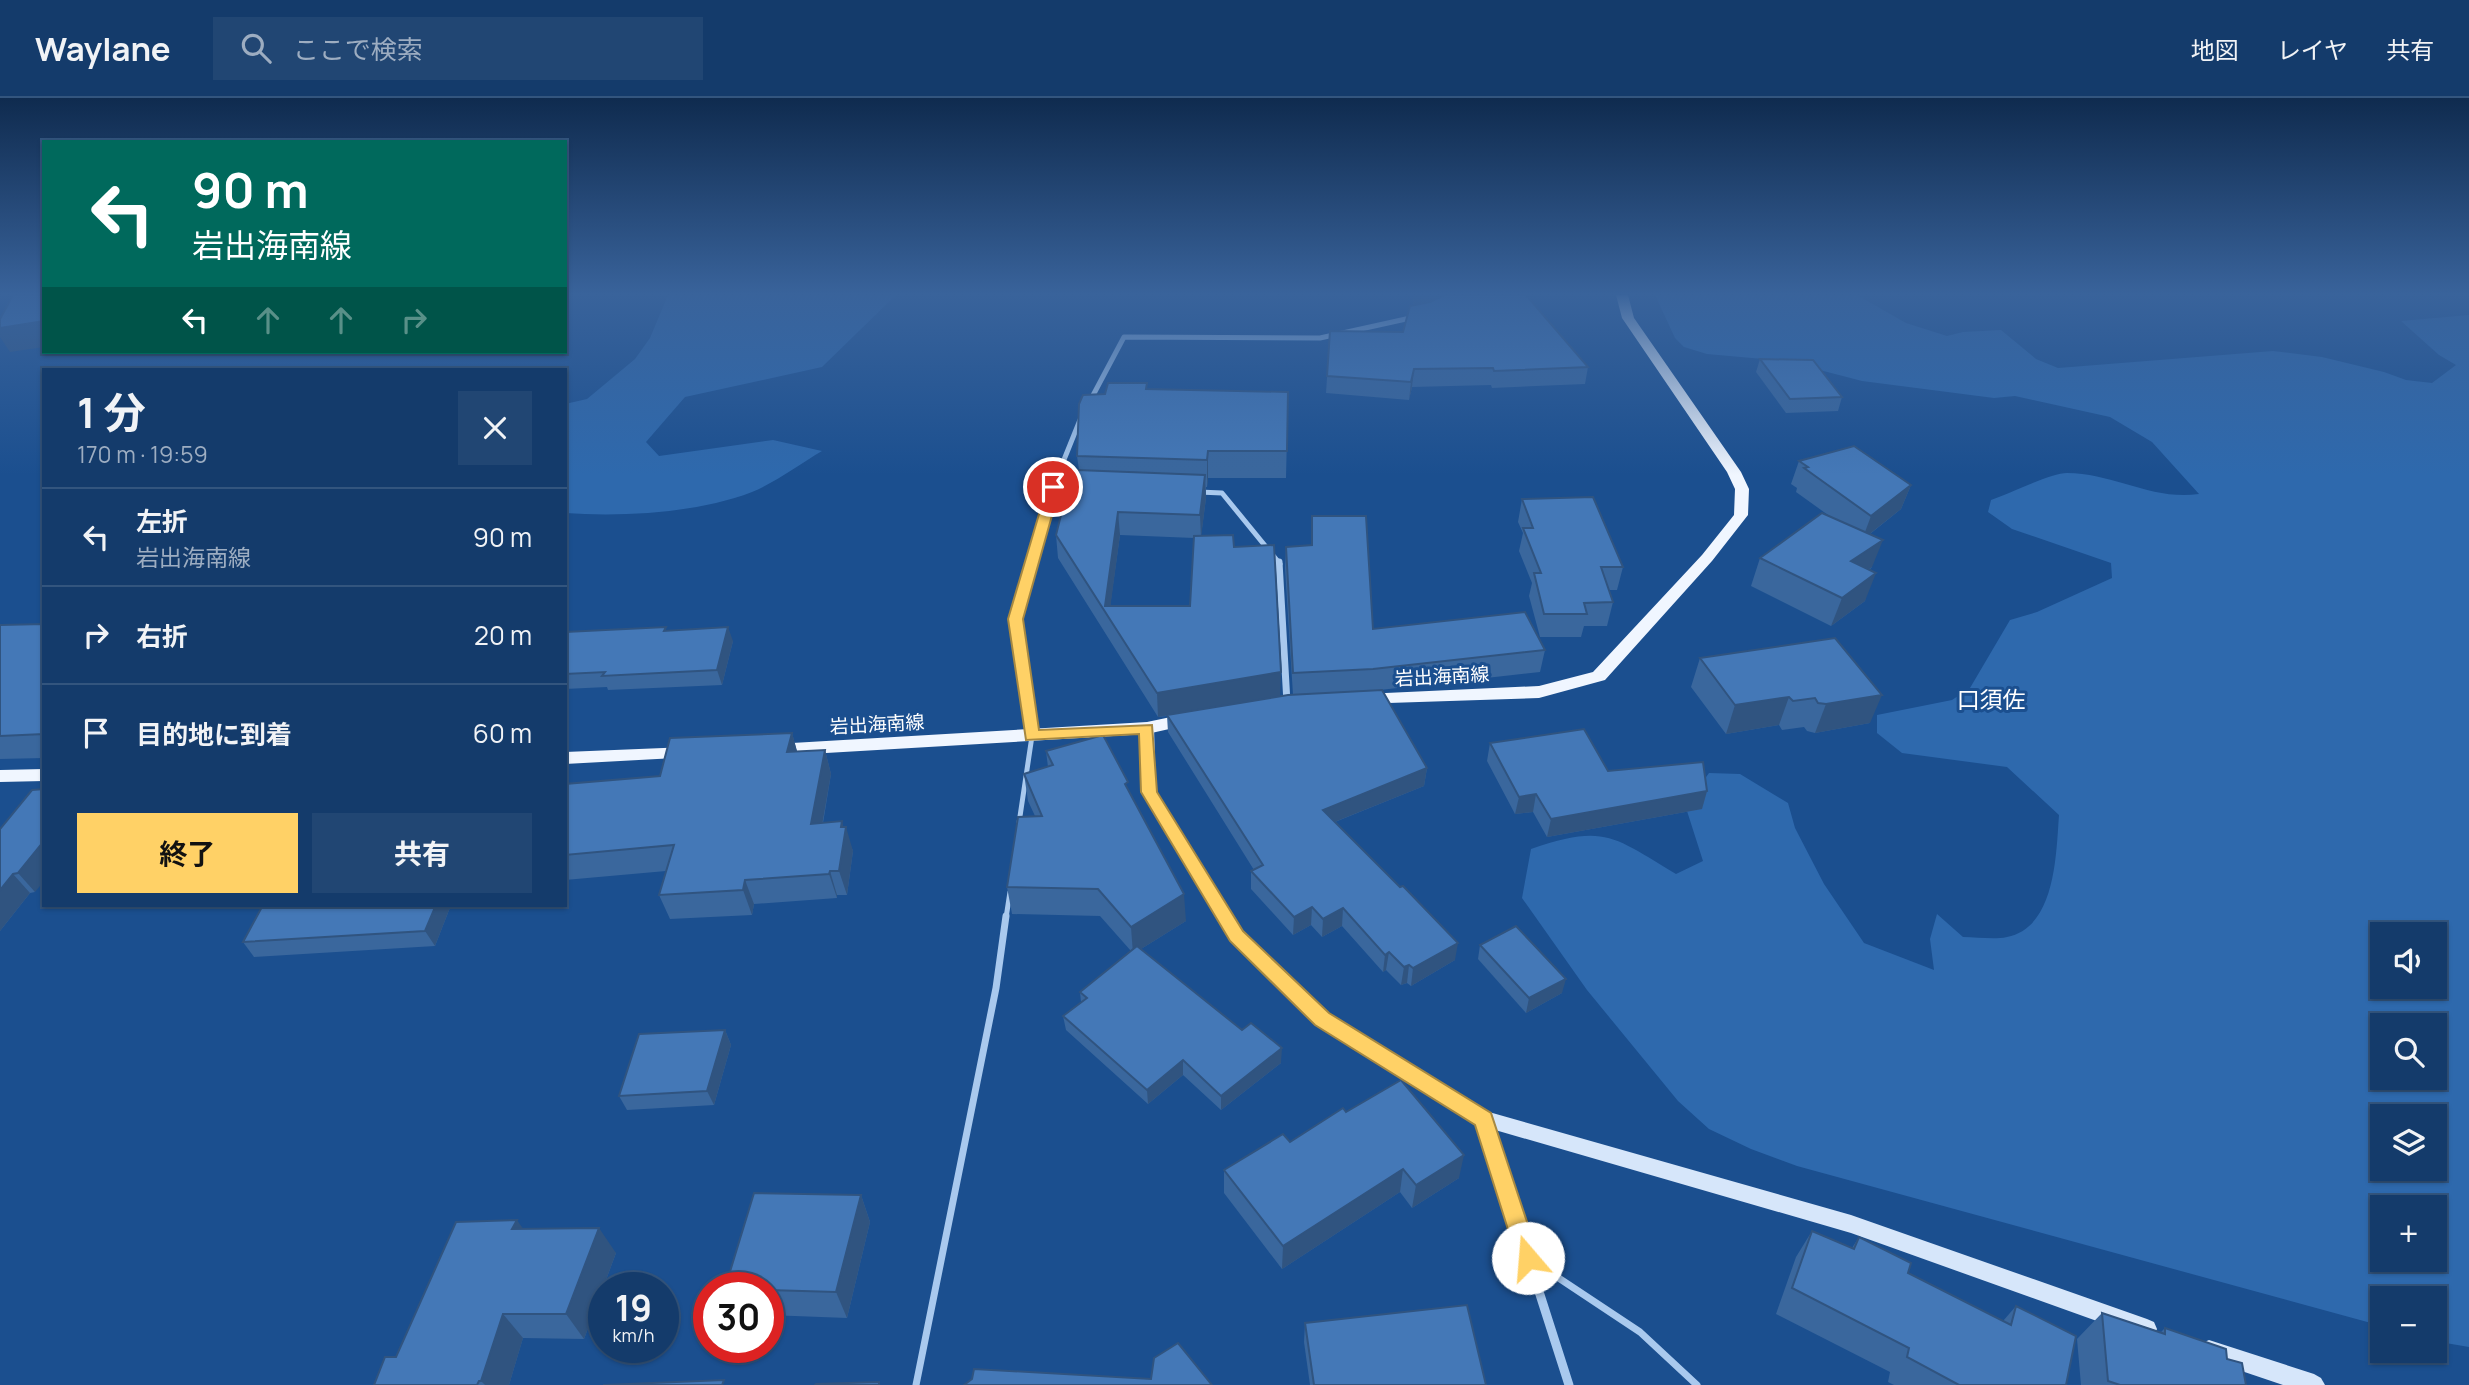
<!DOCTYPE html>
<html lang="ja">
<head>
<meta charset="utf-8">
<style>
	:root { --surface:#143b6b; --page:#214673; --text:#f1f3f6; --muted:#9dadc1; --line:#33557e; --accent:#ffd166 }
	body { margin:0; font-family:Manrope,"Noto Sans JP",sans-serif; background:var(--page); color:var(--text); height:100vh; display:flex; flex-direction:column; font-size:26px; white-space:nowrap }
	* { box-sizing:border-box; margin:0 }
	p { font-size:23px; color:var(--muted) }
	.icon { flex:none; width:38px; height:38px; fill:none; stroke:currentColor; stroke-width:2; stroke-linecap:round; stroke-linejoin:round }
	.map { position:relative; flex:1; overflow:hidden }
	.details { position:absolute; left:42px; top:270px; width:525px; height:539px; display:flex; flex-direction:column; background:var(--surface); border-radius:0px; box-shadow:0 2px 5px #0004,0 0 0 2px var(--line) }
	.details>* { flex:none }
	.banner { position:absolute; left:42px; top:42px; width:525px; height:214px; border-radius:0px; box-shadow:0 2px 5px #0004,0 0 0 2px var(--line); background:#00695c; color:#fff; overflow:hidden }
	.buttons { position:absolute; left:2370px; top:824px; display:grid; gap:14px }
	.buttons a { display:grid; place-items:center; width:77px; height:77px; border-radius:0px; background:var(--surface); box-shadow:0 2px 5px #0004,0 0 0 2px var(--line); font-size:35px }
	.speed { position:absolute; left:588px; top:1174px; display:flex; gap:14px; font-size:35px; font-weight:700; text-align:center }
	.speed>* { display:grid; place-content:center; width:91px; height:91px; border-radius:50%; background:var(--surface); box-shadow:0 2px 5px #0004,0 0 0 2px var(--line); line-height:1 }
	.speed small { font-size:18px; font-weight:400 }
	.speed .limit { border:10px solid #d22; background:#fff; color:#111 }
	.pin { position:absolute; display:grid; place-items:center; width:60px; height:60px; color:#fff; margin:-30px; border:4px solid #fff; border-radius:50%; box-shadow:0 2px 7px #0007 }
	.me { position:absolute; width:77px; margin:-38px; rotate:342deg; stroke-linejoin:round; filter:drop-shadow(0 0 5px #0008) }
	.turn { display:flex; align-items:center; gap:24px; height:147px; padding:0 35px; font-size:32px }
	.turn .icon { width:91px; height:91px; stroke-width:2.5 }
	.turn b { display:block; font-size:49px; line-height:60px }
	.lanes { display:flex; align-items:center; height:66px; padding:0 35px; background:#0003; justify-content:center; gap:35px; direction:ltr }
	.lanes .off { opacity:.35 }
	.round { display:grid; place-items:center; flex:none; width:74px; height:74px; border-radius:0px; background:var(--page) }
	.headline { display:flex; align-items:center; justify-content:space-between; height:119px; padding:0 35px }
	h1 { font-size:42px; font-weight:700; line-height:52px }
	.cta { display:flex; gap:14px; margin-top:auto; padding:14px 35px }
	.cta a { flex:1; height:80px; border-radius:0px; background:var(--accent); color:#111; font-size:28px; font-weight:700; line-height:80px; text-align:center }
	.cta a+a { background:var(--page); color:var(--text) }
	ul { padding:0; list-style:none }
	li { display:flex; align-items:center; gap:21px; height:98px; padding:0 35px; border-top:2px solid var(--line) }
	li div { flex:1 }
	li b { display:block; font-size:26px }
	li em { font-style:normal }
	header { display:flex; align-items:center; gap:42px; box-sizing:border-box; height:98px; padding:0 35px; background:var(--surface); border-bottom:2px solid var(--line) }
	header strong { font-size:33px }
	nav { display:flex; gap:38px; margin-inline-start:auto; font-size:24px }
	.search { width:490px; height:63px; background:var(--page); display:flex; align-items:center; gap:18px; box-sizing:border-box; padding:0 24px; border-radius:0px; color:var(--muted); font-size:26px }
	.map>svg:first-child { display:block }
</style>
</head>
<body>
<header>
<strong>Waylane</strong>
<div class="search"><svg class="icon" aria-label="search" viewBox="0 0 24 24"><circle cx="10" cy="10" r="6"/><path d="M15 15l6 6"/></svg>ここで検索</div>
<nav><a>地図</a><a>レイヤ</a><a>共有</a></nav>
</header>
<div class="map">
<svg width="2469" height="1287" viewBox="0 0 2469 1287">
	<rect width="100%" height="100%" fill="#1b4f8f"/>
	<g fill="#2e69ad" fill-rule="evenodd">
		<path d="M668,197H896L822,269L685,299L646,344L659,358L773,342L822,353C800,366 776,384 752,394C698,415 623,419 565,415V306L587,301L635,261L650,240Z"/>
		<path d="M1655,197H1857L1906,225L1947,238L1963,234L2001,232L2036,261L2058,270L2273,253L2322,259L2384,274L2406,282L2432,285L2456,267L2439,257L2401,223L2469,217V1249L2434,1243V1200H2382V1228L1797,1068L1751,1051L1709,1031L1678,1003L1587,892L1522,800L1531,751C1605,726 1612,738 1676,776L1703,763L1687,713L1696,693L1709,675L1740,676L1788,705L1795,730L1824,786L1864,845L1934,872L1930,841L1937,816L1963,839C1977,839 1994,842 2007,839C2056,829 2056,756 2059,717L2007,669L1902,655L1877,635V617L1952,602L1970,590L2010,522L2037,514L2112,480L2111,465L2012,431L1988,414L1991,402C2009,396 2051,375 2067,375C2113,375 2153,403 2199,396L2152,344L2110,319L2015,298L1994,300L1862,283L1785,263L1707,256L1684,249L1675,240ZM2382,836H2434V889H2382ZM2382,928H2434V980H2382ZM2382,1018H2434V1071H2382ZM2382,1110H2434V1162H2382Z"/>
	</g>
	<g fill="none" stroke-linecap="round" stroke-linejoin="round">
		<polyline stroke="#a9c9ee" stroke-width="3.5" points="1031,466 1053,389"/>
		<g stroke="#a9c9ee" stroke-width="5">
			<polyline points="1019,725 1032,638 1016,521 1032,464"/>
			<polyline points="1006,820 1010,794"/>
		</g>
		<g stroke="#a9c9ee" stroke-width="7">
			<polyline points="1530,1161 1640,1234 1697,1287"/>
			<polyline points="916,1287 996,890 1006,818"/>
		</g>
		<g stroke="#a9c9ee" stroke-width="5">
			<polyline points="1090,303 1124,239 1320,240 1415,219"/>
			<polyline points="1082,317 1053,389 1086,390"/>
			<polyline points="1199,394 1222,395 1280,466"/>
		</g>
		<polyline stroke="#a9c9ee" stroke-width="7" points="1279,464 1287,605"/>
		<polyline stroke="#a9c9ee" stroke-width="9" points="1484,1022 1569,1287"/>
		<g fill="#d6e6fa" fill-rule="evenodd">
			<polygon points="1147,625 1154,630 1156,694 1243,834 1328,916 1489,1014 1851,1117 2147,1221 2154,1224 2157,1231 2154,1238 2147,1241 1851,1135 1478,1027 1316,926 1231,842 1142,694 1140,630"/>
			<polygon points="2209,1242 2314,1276 2321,1280 2325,1287 2283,1287 2209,1262 2202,1259 2199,1252 2202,1245"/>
		</g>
		<g fill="#f0f6ff" fill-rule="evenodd">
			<polygon points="1616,197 1628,197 1634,220 1741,374 1749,391 1748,417 1712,463 1605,582 1539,600 1358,606 1356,602 1358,598 1364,596 1539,588 1593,574 1702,457 1734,417 1735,391 1727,374 1622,220"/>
			<polygon points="1190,615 1196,617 1199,621 1196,625 1147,636 775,658 766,652 775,646 1147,624"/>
			<polygon points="688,649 694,651 697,655 694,659 565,666 565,654"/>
			<polygon points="44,671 44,683 0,684 0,672"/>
		</g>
	</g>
	<g fill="#3a679d" fill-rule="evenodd">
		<polygon points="1414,197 1588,269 1585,286 1492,290 1491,287 1412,289 1409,302 1326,295 1330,233 1403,234 1413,208"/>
		<polygon points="1760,261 1842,299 1838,313 1786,315 1756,274"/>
		<path d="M1148,291L1288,294L1286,380H1208L1207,389H1206V400L1201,438L1234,449L1280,598L1293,597L1285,470L1286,449L1311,447L1312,418L1373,531L1545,552L1540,574L1371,593L1427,670L1424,688L1335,724L1455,862L1411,888L1407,885L1401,887L1386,872L1383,874L1342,828L1322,839L1311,827L1293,837L1251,791V773L1254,772L1168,634L1167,618L1158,619L1058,460L1056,437L1077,393L1079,372L1077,358L1105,296ZM1120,437L1194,440L1190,508H1110Z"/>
		<polygon points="1799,363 1911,387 1901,411 1870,436 1872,469 1869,472 1865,503 1831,528 1751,488 1760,460 1828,417 1796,394 1797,390 1791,386"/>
		<polygon points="1522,401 1623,469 1617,492 1608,492 1613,504 1607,528 1584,528 1581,539 1540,539 1529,498 1532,485 1519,453 1523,435 1518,424"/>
		<polygon points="44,526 44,660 0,661 0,527"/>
		<polygon points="667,533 733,543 722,587 608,592 607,589 565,591 565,534"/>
		<polygon points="1835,540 1870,625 1815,635 1807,633 1804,629 1782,632 1779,627 1726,636 1691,589 1700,560"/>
		<polygon points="792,635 797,654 825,652 831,676 823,725 843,729 853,753 847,797 837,797 837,800 754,806 752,817 670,821 659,797 666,773 565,782 565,686 660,678"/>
		<polygon points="1490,645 1608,673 1707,693 1702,711 1547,739 1533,714 1515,716 1487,663"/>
		<polygon points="1046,653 1129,693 1186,823 1141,851 1281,965 1221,1012 1183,977 1148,1006 1066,932 1063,918 1081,904 1080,894 1131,853 1100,818 1012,816 1007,789 1035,718 1028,703 1024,676 1048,669"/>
		<polygon points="0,731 35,794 30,795 0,833"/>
		<polygon points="263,807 451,807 435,848 254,859 243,844"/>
		<polygon points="1480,847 1562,895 1526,915 1478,861"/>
		<polygon points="725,932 731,947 714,1007 627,1012 619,998"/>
		<polygon points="1346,1014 1459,1080 1412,1110 1400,1094 1282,1171 1224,1095 1224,1072 1290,1044"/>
		<polygon points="861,1097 870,1124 847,1220 768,1217 768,1190"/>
		<polygon points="523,1131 616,1155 584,1241 523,1240 509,1287 374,1287 396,1259"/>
		<polygon points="1812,1133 1852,1150 1859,1139 1908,1175 2003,1223 2016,1208 2066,1287 1894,1287 1888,1284 1890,1274 1776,1216 1796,1159"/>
		<polygon points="2102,1215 2161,1234 2165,1230 2227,1261 2246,1287 2081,1287 2077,1241"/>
		<polygon points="1305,1225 1486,1287 1310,1287 1304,1244"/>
	</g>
	<g fill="#305480">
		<polygon points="1414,197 1445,197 1412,214"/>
		<polygon points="44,223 44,249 10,254 0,239 0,230"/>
		<polygon points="1414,271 1412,289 1409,302 1411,284"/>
		<polygon points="1208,353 1208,380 1207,389 1207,362"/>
		<polygon points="1205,377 1206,400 1201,440 1200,417"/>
		<polygon points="1911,387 1901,411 1862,442 1871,418"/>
		<polygon points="1118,414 1120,437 1109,519 1105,508"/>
		<polygon points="1883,442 1872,469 1841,491 1851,463"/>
		<polygon points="1876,475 1865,503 1831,528 1842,500"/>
		<polygon points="728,529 733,543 722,587 717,572"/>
		<polygon points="1281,574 1280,598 1158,619 1157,595"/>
		<polygon points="1882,597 1870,625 1815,635 1826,606"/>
		<polygon points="1789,599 1779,627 1726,636 1735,607"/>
		<polygon points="792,635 799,660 787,654"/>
		<polygon points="825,652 831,676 818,750 811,726"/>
		<polygon points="1427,670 1424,688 1322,729 1323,712"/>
		<polygon points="1707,693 1702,711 1547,739 1551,721"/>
		<polygon points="1536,696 1533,714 1515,716 1519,699"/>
		<polygon points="842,723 845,735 846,729 853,753 847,797 839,773"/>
		<polygon points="44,743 44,783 35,794 18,775"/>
		<polygon points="830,773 837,797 837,800 829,776"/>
		<polygon points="13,776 30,795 0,833 0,792"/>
		<polygon points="745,782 754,806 752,817 743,792"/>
		<polygon points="1184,796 1186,823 1133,856 1131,829"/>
		<polygon points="436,807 451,807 435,848 425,833"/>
		<polygon points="1312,809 1311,827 1293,837 1294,819"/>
		<polygon points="1343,810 1342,828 1322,839 1323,821"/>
		<polygon points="1458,845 1455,862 1411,888 1413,870"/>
		<polygon points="1389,854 1386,872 1383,874 1385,857"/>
		<polygon points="1409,867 1407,885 1401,887 1404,869"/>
		<polygon points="1566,881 1562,895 1526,915 1529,900"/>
		<polygon points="725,932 731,947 714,1007 707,993"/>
		<polygon points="1282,950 1281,965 1221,1012 1221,998"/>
		<polygon points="1183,962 1183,977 1148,1006 1147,992"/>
		<polygon points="1464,1057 1459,1080 1412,1110 1416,1087"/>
		<polygon points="1403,1071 1400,1094 1282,1171 1283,1148"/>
		<polygon points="861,1097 870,1124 847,1220 836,1194"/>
		<polygon points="517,1122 535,1148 512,1131"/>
		<polygon points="599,1130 616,1155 584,1241 566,1216"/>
		<polygon points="503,1216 523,1240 509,1287 485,1287 481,1283"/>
	</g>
	<g fill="#4478b7" stroke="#305480" stroke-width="2">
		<polygon points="13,197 44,197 44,223 0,230 0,221"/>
		<polygon points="1444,197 1526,197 1588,269 1494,273 1493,270 1414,271 1411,284 1327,278 1330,233 1403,234 1410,208 1430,204"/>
		<polygon points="1760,261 1813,262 1842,299 1790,301"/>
		<polygon points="1108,285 1147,285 1146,291 1288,294 1287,353 1208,353 1207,362 1077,358 1079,306 1082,299 1083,297 1105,296"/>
		<polygon points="1854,348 1911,387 1871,418 1804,370 1808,369 1799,363"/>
		<polygon points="1077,372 1205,377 1200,417 1118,414 1105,508 1190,508 1194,438 1233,437 1234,449 1274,447 1281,574 1157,595 1056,437 1067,393 1077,393"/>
		<polygon points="1593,399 1623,469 1601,469 1613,504 1584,505 1587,516 1544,516 1534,475 1541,475 1523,430 1533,430 1522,401"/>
		<polygon points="1822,415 1883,442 1851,463 1876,475 1842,500 1760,460"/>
		<polygon points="1312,418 1366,418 1373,531 1525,514 1545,552 1373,571 1293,575 1286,449 1312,447"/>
		<polygon points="44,526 44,636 0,638 0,527"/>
		<polygon points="666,529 664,533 728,529 717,572 602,578 605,574 565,576 565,534"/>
		<polygon points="1835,540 1882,597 1826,606 1818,605 1815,600 1793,603 1789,599 1735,607 1700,560"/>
		<polygon points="1382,592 1427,670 1323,712 1400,789 1403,788 1458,845 1413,870 1409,867 1404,869 1389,854 1385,857 1343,810 1323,821 1312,809 1294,819 1251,773 1263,767 1167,617 1288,597"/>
		<polygon points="1584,631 1608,673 1703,664 1707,693 1551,721 1536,696 1519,699 1490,645"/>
		<polygon points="792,635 787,654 825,652 811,726 842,723 841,729 846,729 839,773 830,773 829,776 745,782 743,792 659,797 674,747 565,757 565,686 660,678 670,640"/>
		<polygon points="1103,637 1128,684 1125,686 1184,796 1131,829 1098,791 1007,789 1018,719 1042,718 1024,676 1053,667 1046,653"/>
		<polygon points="44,691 44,743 18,775 13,776 0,792 0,731 32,692"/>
		<polygon points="263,807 436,807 425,833 243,844"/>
		<polygon points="1516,828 1566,881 1529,900 1480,847"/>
		<polygon points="1137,848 1242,932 1251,925 1282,950 1221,998 1183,962 1147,992 1063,918 1087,900 1080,894"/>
		<polygon points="725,932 707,993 619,998 639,936"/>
		<polygon points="1401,982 1464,1057 1416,1087 1403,1071 1283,1148 1224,1072 1283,1036 1290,1044 1343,1010 1346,1014"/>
		<polygon points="754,1095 861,1097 836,1194 768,1192 768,1190 725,1190"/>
		<polygon points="517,1122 512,1131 599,1130 566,1216 503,1216 481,1283 479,1283 477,1287 374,1287 385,1259 396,1259 456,1124"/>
		<polygon points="1812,1133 1854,1151 1859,1139 1911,1165 1908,1175 2011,1227 2016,1208 2076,1238 2066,1287 1959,1287 1907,1259 1909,1250 1792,1190"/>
		<polygon points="1467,1207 1486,1287 1314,1287 1305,1225"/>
		<polygon points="2102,1215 2165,1236 2165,1230 2226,1251 2227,1261 2242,1265 2246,1287 2120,1287 2108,1283"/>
		<polygon points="1178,1245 1212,1287 964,1287 972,1281 974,1271 1151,1281 1154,1260"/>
		<polygon points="724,1282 722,1287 603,1287 604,1287"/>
		<polygon points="879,1284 879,1287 815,1287 816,1286"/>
	</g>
	<linearGradient id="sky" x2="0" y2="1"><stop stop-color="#0f2b4f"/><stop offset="0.52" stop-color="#39639b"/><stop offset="1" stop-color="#39639b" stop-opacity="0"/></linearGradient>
	<rect width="2469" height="377" fill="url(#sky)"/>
	<polygon fill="#ffd166" stroke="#a68842" stroke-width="2" points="1053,385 1060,389 1023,521 1039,632 1152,627 1157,694 1243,833 1329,915 1491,1015 1539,1160 1536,1167 1528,1170 1520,1167 1517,1160 1475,1027 1315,927 1230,843 1141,694 1139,636 1026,642 1008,521 1047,389"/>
	<g text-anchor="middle" stroke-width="6" stroke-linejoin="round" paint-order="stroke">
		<g font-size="19" fill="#fff" stroke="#1b4f8f">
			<text transform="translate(1442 578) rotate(-3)" y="7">岩出海南線</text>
			<text transform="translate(877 626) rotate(-3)" y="7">岩出海南線</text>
		</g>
		<g font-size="23" fill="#fff" stroke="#1b4f8f">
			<text x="1991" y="610">口須佐</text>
		</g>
	</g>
</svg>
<div class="buttons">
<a><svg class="icon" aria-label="sound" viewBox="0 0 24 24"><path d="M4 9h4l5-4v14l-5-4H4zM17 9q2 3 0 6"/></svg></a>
<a><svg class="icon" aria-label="search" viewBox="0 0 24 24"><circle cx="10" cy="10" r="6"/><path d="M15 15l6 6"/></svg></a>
<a><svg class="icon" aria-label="layers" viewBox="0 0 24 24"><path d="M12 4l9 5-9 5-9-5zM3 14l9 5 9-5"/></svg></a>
<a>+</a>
<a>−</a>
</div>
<div class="speed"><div>19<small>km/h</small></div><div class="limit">30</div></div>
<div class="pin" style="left:1053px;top:389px;background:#d93025"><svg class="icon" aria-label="arrive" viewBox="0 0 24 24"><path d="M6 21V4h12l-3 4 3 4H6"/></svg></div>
<svg class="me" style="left:1528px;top:1160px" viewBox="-20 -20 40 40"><circle r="19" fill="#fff"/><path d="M0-13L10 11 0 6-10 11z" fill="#ffd166"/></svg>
<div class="banner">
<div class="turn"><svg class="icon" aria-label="left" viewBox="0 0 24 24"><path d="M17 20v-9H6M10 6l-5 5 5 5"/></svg><div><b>90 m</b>岩出海南線</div></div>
<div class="lanes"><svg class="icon" aria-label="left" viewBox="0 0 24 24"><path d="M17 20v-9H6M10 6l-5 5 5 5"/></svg><svg class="icon off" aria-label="ahead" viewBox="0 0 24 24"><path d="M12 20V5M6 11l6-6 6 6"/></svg><svg class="icon off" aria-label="ahead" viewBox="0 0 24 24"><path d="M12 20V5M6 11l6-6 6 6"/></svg><svg class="icon off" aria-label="right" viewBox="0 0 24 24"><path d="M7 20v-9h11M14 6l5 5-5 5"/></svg></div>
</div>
<section class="details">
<div class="headline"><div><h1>1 分</h1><p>170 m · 19:59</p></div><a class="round"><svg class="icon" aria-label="close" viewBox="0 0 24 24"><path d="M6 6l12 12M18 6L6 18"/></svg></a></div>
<ul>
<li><svg class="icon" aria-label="left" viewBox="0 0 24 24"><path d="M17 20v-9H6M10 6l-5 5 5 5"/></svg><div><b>左折</b><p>岩出海南線</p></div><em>90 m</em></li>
<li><svg class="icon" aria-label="right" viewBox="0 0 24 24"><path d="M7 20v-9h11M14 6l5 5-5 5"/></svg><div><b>右折</b></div><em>20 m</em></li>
<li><svg class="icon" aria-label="arrive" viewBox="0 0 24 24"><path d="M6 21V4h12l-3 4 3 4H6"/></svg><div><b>目的地に到着</b></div><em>60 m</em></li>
</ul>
<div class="cta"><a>終了</a><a>共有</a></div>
</section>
</div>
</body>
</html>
